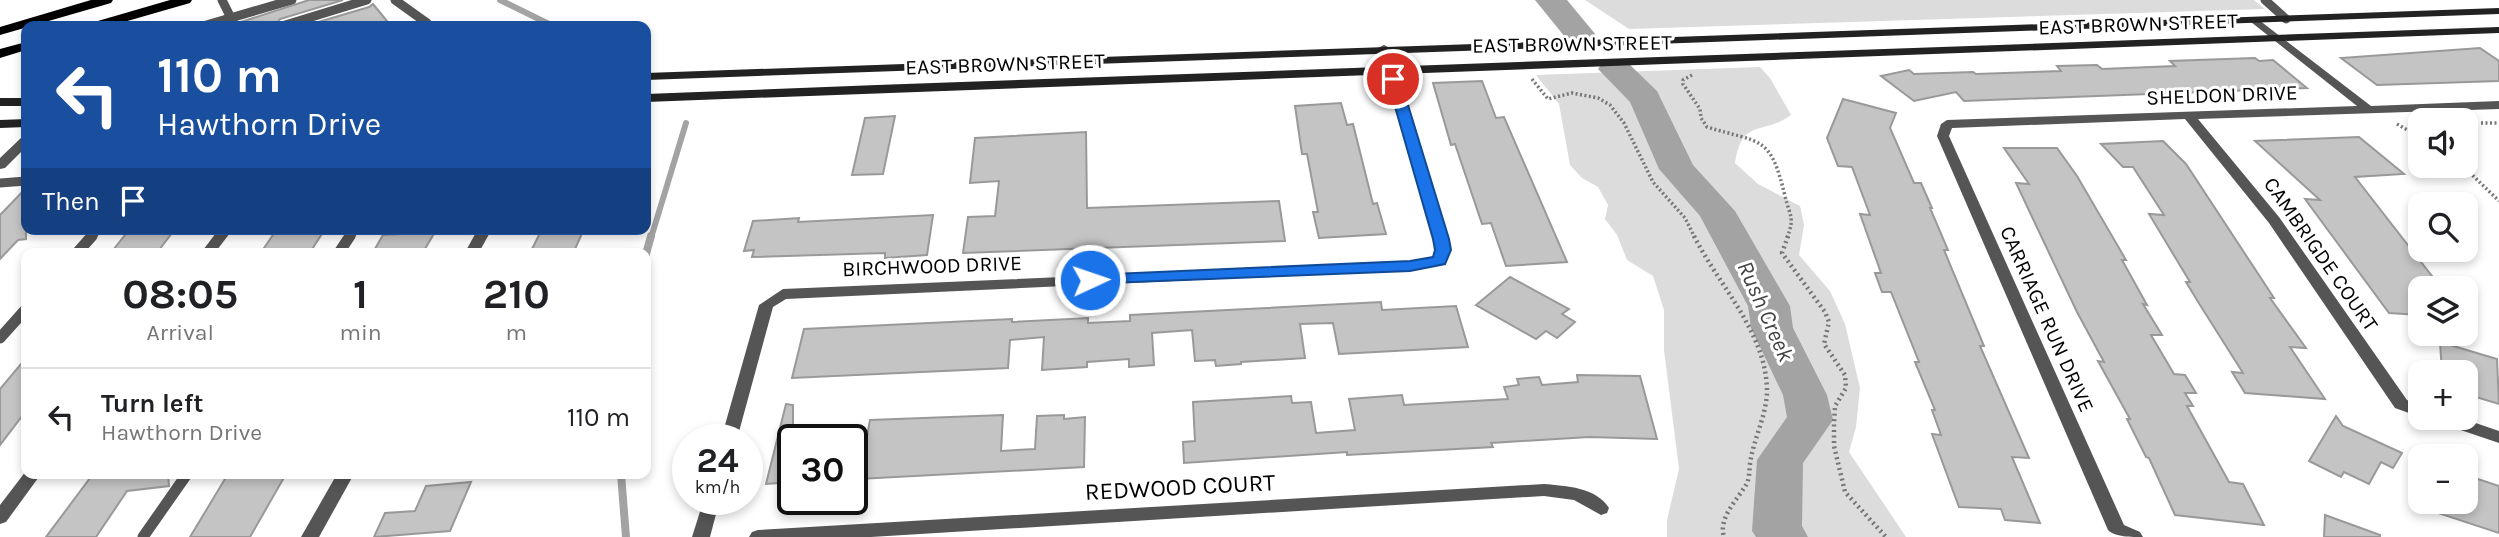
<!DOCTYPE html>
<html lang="en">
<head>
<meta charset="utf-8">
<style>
	:root { --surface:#fff; --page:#f2f2f2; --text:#202124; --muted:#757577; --line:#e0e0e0 }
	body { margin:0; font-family:Karla,sans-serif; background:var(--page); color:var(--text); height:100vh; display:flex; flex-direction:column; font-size:26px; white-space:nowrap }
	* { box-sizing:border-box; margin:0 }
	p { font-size:23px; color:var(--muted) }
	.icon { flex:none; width:38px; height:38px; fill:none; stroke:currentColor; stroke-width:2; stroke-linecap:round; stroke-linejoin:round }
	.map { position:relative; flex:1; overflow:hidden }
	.drawer { position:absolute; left:21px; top:248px; width:630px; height:231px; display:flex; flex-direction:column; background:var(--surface); border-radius:14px; box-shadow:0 4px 10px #0003 }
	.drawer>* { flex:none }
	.banner { position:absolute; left:21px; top:21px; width:630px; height:214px; border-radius:14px; box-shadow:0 4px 10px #0003; background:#1a4fa0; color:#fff; overflow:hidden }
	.fabs { position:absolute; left:2408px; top:108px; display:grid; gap:14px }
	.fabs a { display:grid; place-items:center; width:70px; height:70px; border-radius:14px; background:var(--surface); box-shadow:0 4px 10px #0003; font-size:35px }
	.speed { position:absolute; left:672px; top:424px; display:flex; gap:14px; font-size:35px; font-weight:700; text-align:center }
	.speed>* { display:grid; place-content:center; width:91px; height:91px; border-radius:50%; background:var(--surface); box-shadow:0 4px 10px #0003; line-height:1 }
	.speed small { font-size:18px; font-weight:400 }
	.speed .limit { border:4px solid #111; border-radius:10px; background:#fff; color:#111 }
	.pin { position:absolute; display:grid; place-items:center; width:60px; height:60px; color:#fff; margin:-30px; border:4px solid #fff; border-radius:50%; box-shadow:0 2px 7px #0007 }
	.me { position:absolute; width:77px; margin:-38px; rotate:87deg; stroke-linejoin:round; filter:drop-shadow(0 0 5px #0008) }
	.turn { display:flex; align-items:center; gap:24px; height:147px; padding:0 21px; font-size:32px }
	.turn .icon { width:91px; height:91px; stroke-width:2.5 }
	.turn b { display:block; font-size:49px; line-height:60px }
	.then { display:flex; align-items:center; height:66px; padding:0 21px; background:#0003; gap:14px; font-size:26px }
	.eta { display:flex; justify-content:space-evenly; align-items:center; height:119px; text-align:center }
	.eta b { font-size:42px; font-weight:700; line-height:49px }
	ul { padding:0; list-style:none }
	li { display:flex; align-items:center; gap:21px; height:98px; padding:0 21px; border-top:2px solid var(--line) }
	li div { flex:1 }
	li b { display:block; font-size:26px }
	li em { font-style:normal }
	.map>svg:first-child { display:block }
</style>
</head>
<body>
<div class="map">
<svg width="2499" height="537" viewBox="0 0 2499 537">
	<rect width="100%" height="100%" fill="#fff"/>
	<g fill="#dcdcdc">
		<polygon points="1585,0 2254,0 2265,9 1629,29"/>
		<path d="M1760,67L1770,78L1791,115C1763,136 1742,117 1735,163L1758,184L1800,206L1804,225L1799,255L1830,291L1845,324L1860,388L1856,427L1849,452L1906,537H1667V520L1679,469L1664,350V310L1653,276L1627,260L1617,235L1605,219L1608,205L1598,187L1582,178L1570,165L1559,104L1536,75Z"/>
	</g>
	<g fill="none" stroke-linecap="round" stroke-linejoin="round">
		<g stroke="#a3a3a3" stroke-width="6">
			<polyline points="500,0 553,26"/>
			<polyline points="651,238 686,123"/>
		</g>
		<g stroke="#a3a3a3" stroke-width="8">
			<polyline points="646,254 651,236"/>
			<polyline points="621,474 626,537"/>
		</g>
		<g fill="#a3a3a3" fill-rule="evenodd">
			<polygon points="1535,0 1567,0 1596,35 1591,42 1580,45 1569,42"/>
			<polygon points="1615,59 1627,62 1657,91 1693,165 1735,211 1790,306 1793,328 1827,395 1833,420 1803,463 1802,526 1808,537 1756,537 1752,531 1757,460 1787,417 1783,395 1751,328 1748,306 1700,216 1659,169 1630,102 1598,69 1603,62"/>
		</g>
	</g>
	<g fill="#c4c4c4" stroke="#999" stroke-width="2">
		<polygon points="309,0 343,0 280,19 275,26 242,26 241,22"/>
		<polygon points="373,4 391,26 305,26 369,7"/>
		<polygon points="2480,48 2499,61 2499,81 2377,85 2341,58"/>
		<polygon points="2255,58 2259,61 2273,60 2307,88 1964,101 1956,92 1914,101 1881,76 1909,70 1914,74 1973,72 1976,74 2061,71 2057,66 2097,65 2102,69 2175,66 2170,61"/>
		<polygon points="1482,81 1496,118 1504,117 1567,262 1506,266 1491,223 1482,224 1455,144 1451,145 1433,83"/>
		<polygon points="1843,99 1896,113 1890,128 1914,183 1921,183 1932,208 1930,208 1948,250 1944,250 1984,346 1980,346 2029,458 2012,457 2040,523 2005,520 2001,509 1959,507 1932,434 1941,435 1932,410 1935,410 1915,362 1919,362 1891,292 1882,292 1875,273 1881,273 1860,214 1870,215 1852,167 1838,166 1827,138"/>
		<polygon points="1341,103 1347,125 1353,124 1373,204 1377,203 1386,234 1319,238 1313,212 1318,212 1307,154 1302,154 1295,106"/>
		<polygon points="895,116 883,174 852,175 865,118"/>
		<polygon points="1086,132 1087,208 1279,201 1285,241 963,253 968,217 995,216 999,181 970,183 975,138"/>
		<polygon points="2359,137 2404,174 2355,177 2442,289 2420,289 2420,315 2389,313 2305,199 2320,200 2255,141"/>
		<polygon points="2163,141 2186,164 2274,298 2270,298 2306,348 2290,347 2325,399 2245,393 2232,372 2243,373 2200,305 2186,282 2190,282 2149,214 2164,215 2133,167 2123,167 2101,144"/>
		<polygon points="2004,148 2057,148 2077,176 2126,260 2122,260 2147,305 2143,304 2162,335 2151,335 2174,374 2185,375 2196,393 2185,393 2193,406 2187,406 2229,482 2243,484 2264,525 2175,515 2149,458 2146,457 2127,419 2130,419 2098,361 2104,362 2077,312 2016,183 2029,184"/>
		<polygon points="26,188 26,239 18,240 0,259 0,215"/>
		<polygon points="933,215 927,255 885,258 885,253 752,257 754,250 744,251 753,221 799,218 798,222"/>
		<polygon points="175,229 156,254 110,254 129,230"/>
		<polygon points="277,229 325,229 309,254 260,254"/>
		<polygon points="542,229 584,229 575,249 531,251"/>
		<polygon points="435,232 422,254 372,254 383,235"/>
		<polygon points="1510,277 1569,309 1562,314 1575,322 1557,338 1546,331 1536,339 1476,305"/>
		<polygon points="1381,302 1382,310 1456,306 1468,347 1339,354 1333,323 1300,324 1305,358 1241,362 1241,364 1216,366 1215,360 1195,361 1192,330 1152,333 1154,365 1129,367 1129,359 1087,362 1087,367 1042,370 1044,337 1010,340 1008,368 792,378 804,329 1012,319 1012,322 1088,318 1088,323 1130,321 1130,315"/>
		<polygon points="2440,342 2497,359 2499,404 2466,394 2466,373 2442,373"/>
		<polygon points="26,358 26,411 0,445 0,389"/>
		<polygon points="1577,375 1640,376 1657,439 1589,437 1491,443 1493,447 1347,455 1347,452 1184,463 1183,442 1195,441 1193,402 1291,396 1292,403 1311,402 1316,433 1355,430 1349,399 1402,395 1404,405 1508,399 1504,387 1519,385 1517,379 1539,377 1542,385 1578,382"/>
		<polygon points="786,404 793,405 793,482 766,484"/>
		<polygon points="1003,415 1001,451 1035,449 1037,416 1064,415 1064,419 1085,417 1084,467 859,479 870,420"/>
		<polygon points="2336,416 2343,426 2402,453 2393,468 2381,462 2369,484 2344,472 2341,477 2309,461"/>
		<polygon points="93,474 168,474 169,486 127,491 96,537 46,537"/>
		<polygon points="228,474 286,474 250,537 190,537"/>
		<polygon points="2466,475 2499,486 2499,533 2417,506 2417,502 2466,502"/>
		<polygon points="471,482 450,531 374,537 385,513 415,511 426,486"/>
		<polygon points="2325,515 2380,535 2380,537 2324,537"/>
	</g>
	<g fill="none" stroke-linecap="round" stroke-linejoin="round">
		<g stroke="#777" stroke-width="3.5" stroke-dasharray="2 2.5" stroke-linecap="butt">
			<path d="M1692,75L1683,80V84L1700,109L1701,118L1707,127C1762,144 1770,134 1785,196C1790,217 1795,217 1787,238"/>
			<polyline points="1532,79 1548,99 1572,93 1598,98 1610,105 1624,123 1653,182 1685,218 1695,238"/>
			<polyline points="2481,123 2499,123"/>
			<polyline points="2397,124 2420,137"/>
			<polyline points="2463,166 2499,201"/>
		</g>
		<g stroke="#777" stroke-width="4.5" stroke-dasharray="2 3.5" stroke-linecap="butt">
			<path d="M1694,236C1719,286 1766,332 1767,390C1767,415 1753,440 1750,464C1749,471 1750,478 1746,485C1737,500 1718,518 1724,537"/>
			<polyline points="1788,236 1782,253 1825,312 1829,322 1824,344 1845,375 1846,388 1835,406 1834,424 1834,446 1845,492 1886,537"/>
		</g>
		<g stroke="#555" stroke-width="9">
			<polyline points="222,0 235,26"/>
			<polyline points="395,0 427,23 423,26"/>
			<polyline points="2265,0 2286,19"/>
			<polyline points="203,26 292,0"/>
			<polyline points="282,26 367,0"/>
			<polyline points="0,183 26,181"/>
			<polyline points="90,238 98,229"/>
			<polyline points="349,238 355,229"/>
		</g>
		<g stroke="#555" stroke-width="11">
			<polyline points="76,254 92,236"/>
			<polyline points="338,254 350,236"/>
			<polyline points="0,338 26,309"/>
			<polyline points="143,537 187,474"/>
		</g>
		<g fill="#555" fill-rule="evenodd">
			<path d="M2255,17L2371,106L2499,101V109L2198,119L2279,217L2407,400L2420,405V417L2395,408L2269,223L2185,119L1952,128L1949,136L2124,525L2140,532L2143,537C2132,537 2114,537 2108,530L1937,136L1941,124L1947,120L2357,106L2251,22L2249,20Z"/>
			<polygon points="1384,45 1390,48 1448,239 1450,250 1444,264 1410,270 786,299 773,307 737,439 721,439 759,305 783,289 1410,262 1433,258 1436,250 1434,239 1378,48"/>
			<polygon points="26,136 26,147 5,168 0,169 0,158 22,137"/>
			<polygon points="219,229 233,229 214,254 200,254"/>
			<polygon points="478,229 492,229 478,254 464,254"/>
			<polygon points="2435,418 2461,418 2499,431 2499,443 2437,422"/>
			<polygon points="26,471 26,474 41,474 6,522 0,524 0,505"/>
			<polygon points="337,474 354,474 319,537 301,537"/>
			<path d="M1544,484C1566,486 1596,487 1609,508L1607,513L1601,515L1574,500L1544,496L871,537H749L752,532L758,530Z"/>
			<polygon points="704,499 720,499 710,537 692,537"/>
		</g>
		<g fill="#222" fill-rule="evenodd">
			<polygon points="2499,8 2499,14 646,80 646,73"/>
			<polygon points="2499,27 2499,33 646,102 646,94 877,85"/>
			<rect x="0" y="98" width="26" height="8"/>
			<polygon points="26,119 26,127 0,128 0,120"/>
		</g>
		<g fill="#000" fill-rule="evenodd">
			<polygon points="91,0 113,0 111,3 0,35 0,27"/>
			<polygon points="170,0 192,0 190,3 110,26 89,26 91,23"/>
			<polygon points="26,42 26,50 0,58 0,49"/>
		</g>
	</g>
	<polygon fill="#1a73e8" stroke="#114b97" stroke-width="2" points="1393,75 1400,79 1449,239 1451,250 1445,264 1410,271 1084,284 1082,280 1084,276 1090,275 1410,261 1433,257 1435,250 1433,239 1387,79"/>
	<g text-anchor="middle" stroke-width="6" stroke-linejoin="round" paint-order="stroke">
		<g font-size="21" fill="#000" stroke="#fff">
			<text transform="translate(2138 24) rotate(-2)" y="7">EAST BROWN STREET</text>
			<text transform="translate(1572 44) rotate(-1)" y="7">EAST BROWN STREET</text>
			<text transform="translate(1005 64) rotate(-2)" y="7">EAST BROWN STREET</text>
			<text transform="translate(2222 95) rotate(-2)" y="7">SHELDON DRIVE</text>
			<text transform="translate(2321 254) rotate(55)" y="7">CAMBRIGDE COURT</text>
			<text transform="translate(932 266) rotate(-2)" y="7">BIRCHWOOD DRIVE</text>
			<text transform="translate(2047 319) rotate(66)" y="7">CARRIAGE RUN DRIVE</text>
		</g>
		<g font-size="23" font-style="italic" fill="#444" stroke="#fff">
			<text transform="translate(1766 311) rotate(66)" y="8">Rush Creek</text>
		</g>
		<g font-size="24" fill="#000" stroke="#fff">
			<text transform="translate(1180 487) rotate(-3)" y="8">REDWOOD COURT</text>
		</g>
	</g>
</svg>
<div class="fabs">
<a><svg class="icon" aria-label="sound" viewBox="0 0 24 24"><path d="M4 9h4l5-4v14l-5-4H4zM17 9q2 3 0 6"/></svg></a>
<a><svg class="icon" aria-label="search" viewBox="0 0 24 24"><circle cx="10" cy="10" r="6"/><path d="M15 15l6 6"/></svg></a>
<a><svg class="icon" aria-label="layers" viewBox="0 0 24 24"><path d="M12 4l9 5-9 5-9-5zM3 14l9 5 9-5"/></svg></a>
<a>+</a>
<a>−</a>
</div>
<div class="speed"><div>24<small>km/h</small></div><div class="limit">30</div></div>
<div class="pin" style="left:1393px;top:79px;background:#d93025"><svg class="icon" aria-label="arrive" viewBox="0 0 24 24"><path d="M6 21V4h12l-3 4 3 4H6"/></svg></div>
<svg class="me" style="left:1090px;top:280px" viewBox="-20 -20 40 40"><circle r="17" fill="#1a73e8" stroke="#fff" stroke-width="3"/><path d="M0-11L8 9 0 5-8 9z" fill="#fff"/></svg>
<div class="banner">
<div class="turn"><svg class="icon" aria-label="left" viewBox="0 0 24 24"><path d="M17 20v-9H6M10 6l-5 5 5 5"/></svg><div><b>110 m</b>Hawthorn Drive</div></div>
<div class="then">Then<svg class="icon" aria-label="arrive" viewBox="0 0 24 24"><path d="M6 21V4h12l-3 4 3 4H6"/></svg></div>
</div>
<section class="drawer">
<div class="eta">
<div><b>08:05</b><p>Arrival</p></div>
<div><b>1</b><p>min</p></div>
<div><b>210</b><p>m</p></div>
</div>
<ul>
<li><svg class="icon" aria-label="left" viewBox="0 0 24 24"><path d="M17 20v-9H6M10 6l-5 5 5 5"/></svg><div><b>Turn left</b><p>Hawthorn Drive</p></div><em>110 m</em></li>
</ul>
</section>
</div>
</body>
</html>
